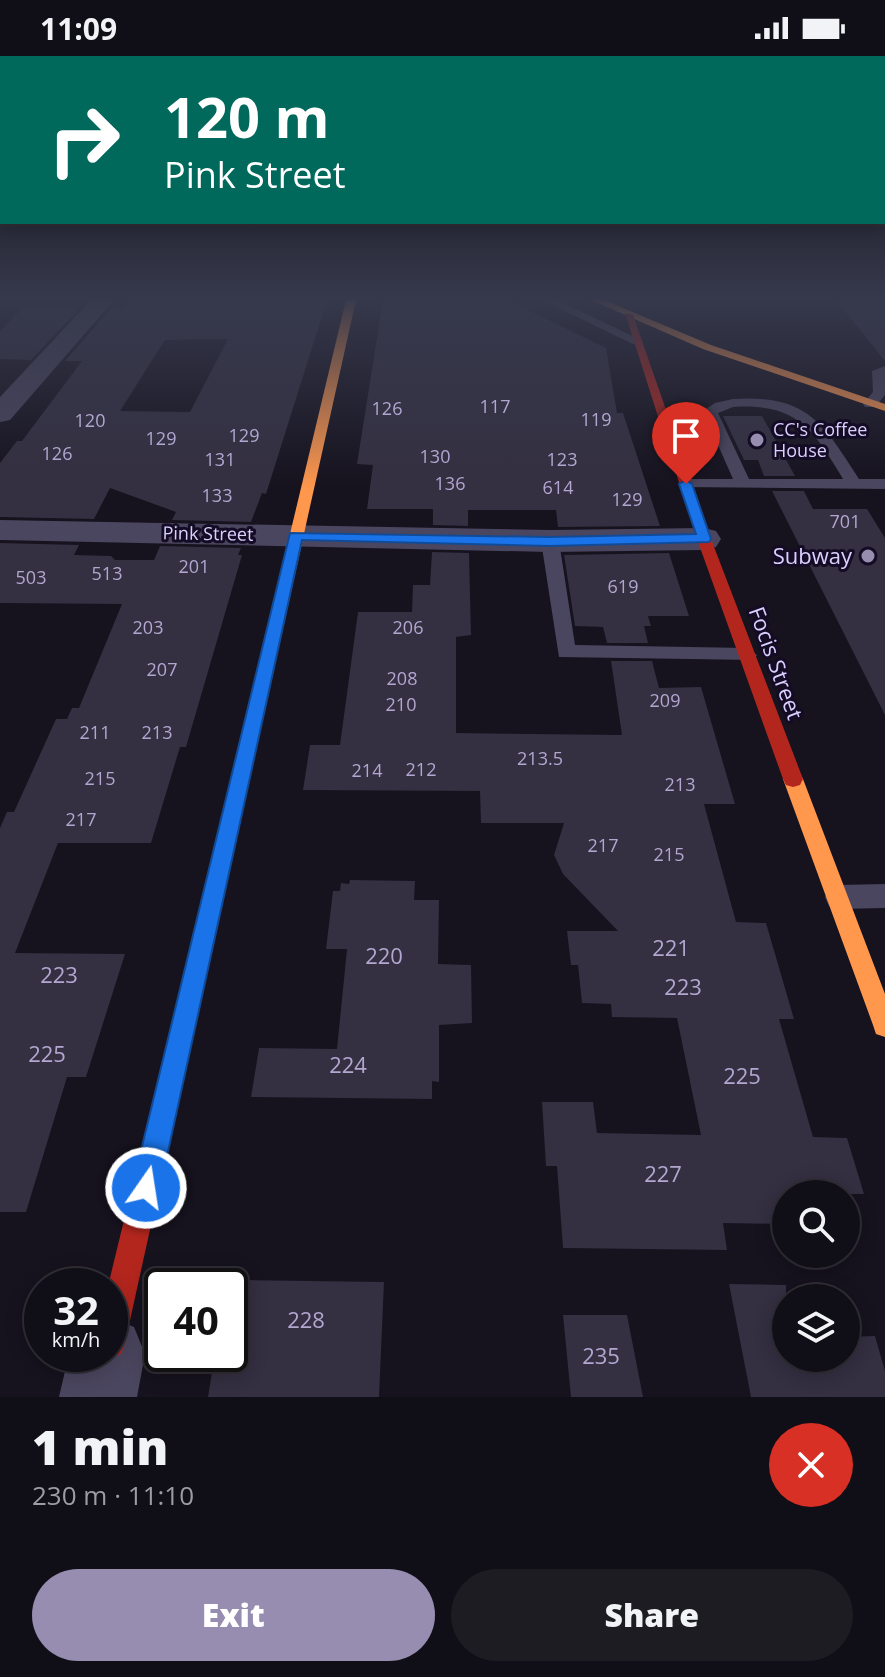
<!DOCTYPE html>
<html lang="en">
<head>
<meta charset="utf-8">
<style>
	:root { --surface:#100e16; --page:#1e1c23; --text:#f1f3f6; --muted:#9c9ca1; --line:#302e35; --accent:#968db0 }
	body { margin:0; font-family:"Open Sans",sans-serif; background:var(--page); color:var(--text); height:100vh; display:flex; flex-direction:column; font-size:30px; white-space:nowrap }
	* { box-sizing:border-box; margin:0 }
	p { font-size:26px; color:var(--muted) }
	.icon { flex:none; width:44px; height:44px; fill:none; stroke:currentColor; stroke-width:2; stroke-linecap:round; stroke-linejoin:round }
	.map { position:relative; height:1341px; overflow:hidden }
	.sheet { display:flex; flex-direction:column; background:var(--surface); flex:1 }
	.sheet>* { flex:none }
	.hud { position:absolute; left:0px; top:0px; width:886px; height:168px; box-shadow:0 4px 20px #0003,0 0 0 2px var(--line); background:#00695c; color:#fff; overflow:hidden }
	.fabs { position:absolute; left:772px; top:1124px; display:grid; gap:16px }
	.fabs a { display:grid; place-items:center; width:88px; height:88px; border-radius:50%; background:var(--surface); box-shadow:0 4px 20px #0003,0 0 0 2px var(--line); font-size:40px }
	.speed { position:absolute; left:24px; top:1212px; display:flex; gap:16px; font-size:40px; font-weight:700; text-align:center }
	.speed>* { display:grid; place-content:center; width:104px; height:104px; border-radius:50%; background:var(--surface); box-shadow:0 4px 20px #0003,0 0 0 2px var(--line); line-height:1 }
	.speed small { font-size:20px; font-weight:400 }
	.speed .limit { border:4px solid #111; border-radius:12px; background:#fff; color:#111 }
	.pin { position:absolute; display:grid; place-items:center; width:68px; height:68px; color:#fff; margin:-82px -34px; border-radius:50% 50% 50% 0; rotate:-45deg; box-shadow:0 0 8px #0007 }
	.pin .icon { rotate:45deg }
	.me { position:absolute; width:88px; margin:-44px; rotate:13deg; stroke-linejoin:round; filter:drop-shadow(0 0 6px #0008) }
	.turn { display:flex; align-items:center; gap:28px; height:168px; padding:0 32px; font-size:36px }
	.turn .icon { width:104px; height:104px; stroke-width:2.5 }
	.turn b { display:block; font-size:56px; line-height:68px }
	.round { display:grid; place-items:center; flex:none; width:84px; height:84px; border-radius:42px; background:var(--page) }
	.head { display:flex; align-items:center; justify-content:space-between; height:136px; padding:0 32px }
	h1 { font-size:48px; font-weight:800; line-height:60px }
	.action { display:flex; gap:16px; margin-top:auto; padding:16px 32px }
	.action a { flex:1; height:92px; border-radius:48px; background:var(--accent); color:#fff; font-size:32px; font-weight:800; line-height:92px; text-align:center }
	.action a+a { background:var(--page); color:var(--text) }
	.status { display:flex; justify-content:space-between; align-items:center; height:56px; padding:0 40px; background:var(--surface); direction:ltr }
	.status svg { height:22px; fill:currentColor }
	.map>svg:first-child { display:block }
</style>
</head>
<body>
<div class="status"><b>11:09</b><svg viewBox="0 0 49 12"><path d="M0 12V9h3v3zM5 12V6h3v6zM10 12V3h3v9zM15 12V0h3v12zM26 1h20v11H26zM47 4h2v5h-2z"/></svg></div>
<div class="map">
<svg width="885" height="1341" viewBox="0 0 885 1341">
	<rect width="100%" height="100%" fill="#16121e"/>
	<g fill="#342f41" fill-rule="evenodd">
		<path d="M130,244H327L266,438L262,437L251,466L172,464L176,456L110,432L94,463L0,461V407L17,385H22L82,305H65L111,252H123ZM228,283L190,356L120,355L165,284Z"/>
		<polygon points="383,244 507,244 606,292 617,357 623,357 660,470 558,471 556,454 468,454 468,470 433,469 433,453 367,453 373,409 357,408"/>
		<polygon points="836,244 885,244 885,305"/>
		<polygon points="24,251 80,252 31,304 0,303 0,275"/>
		<polygon points="723,360 762,360 795,420 764,420 758,404 744,404"/>
		<polygon points="772,435 804,435 813,453 867,453 885,482 885,659"/>
		<polygon points="0,487 79,489 74,499 111,500 115,504 154,504 160,490 241,492 238,499 242,499 186,691 180,691 151,787 58,787 15,897 125,898 86,1021 67,1021 26,1156 0,1156 0,772 7,756 14,756 56,663 67,663 72,652 79,652 122,548 0,547"/>
		<polygon points="432,496 469,497 471,579 456,581 456,677 622,679 611,605 652,605 659,632 701,631 735,748 704,748 736,866 766,867 794,963 779,963 813,1081 847,1082 864,1138 786,1138 786,1168 723,1167 727,1194 563,1192 557,1110 546,1110 542,1046 593,1046 597,1077 701,1079 677,962 612,961 611,948 582,947 578,909 571,909 567,875 618,875 563,818 554,799 564,767 481,767 480,735 303,734 310,689 340,689 358,556 412,556 413,529 430,529"/>
		<polygon points="669,497 689,560 648,560 651,570 644,570 648,587 607,587 603,571 575,570 564,499"/>
		<polygon points="350,824 415,825 414,844 439,844 438,908 471,909 472,967 439,969 439,1026 432,1025 432,1043 251,1041 259,992 337,993 347,893 326,893 333,835 340,835 341,827 349,828"/>
		<polygon points="230,1224 384,1226 379,1341 208,1341 215,1298 230,1298"/>
		<polygon points="729,1228 786,1229 786,1302 846,1302 846,1281 875,1280 885,1315 885,1341 751,1341"/>
		<polygon points="563,1259 627,1259 643,1341 571,1341"/>
	</g>
	<g fill="none" stroke-linecap="round" stroke-linejoin="round">
		<g fill="#4b465f" fill-rule="evenodd">
			<polygon points="542,244 557,244 643,285 633,288"/>
			<polygon points="885,310 885,339 875,351 865,351 863,348 873,336 872,315"/>
			<path d="M733,343C807,338 823,367 859,423H885V433L680,431V425L686,423H733L703,355L715,347ZM733,351C797,347 813,373 843,423H749L718,357Z"/>
			<polygon points="550,480 559,485 575,589 747,592 757,599 754,604 559,601 541,485"/>
			<polygon points="885,828 885,852 838,853 829,850 825,841 829,832 838,829"/>
		</g>
		<g fill="#4b465f" fill-rule="evenodd">
			<polygon points="91,244 114,244 10,364 0,366 0,341"/>
			<polygon points="0,464 550,474 704,472 716,475 721,483 716,491 704,494 550,496 0,484"/>
			<polygon points="110,1261 134,1271 145,1298 137,1341 59,1341 69,1298 110,1298"/>
		</g>
		<g fill="#ff974d" fill-rule="evenodd">
			<polygon points="346,244 356,244 251,716 249,722 242,724 235,722 233,716"/>
			<polygon points="591,244 604,244 711,289 885,348 885,355 703,293"/>
			<polygon points="793,715 800,717 803,723 885,938 885,981 876,978 873,969 783,723 786,717"/>
		</g>
		<g fill="#b3261e" fill-rule="evenodd">
			<polygon points="625,257 633,259 711,483 803,723 800,729 793,731 786,729 783,723 697,483"/>
			<polygon points="242,708 249,710 251,716 125,1287 121,1298 110,1302 99,1298 110,1298 108,1230 233,716 235,710"/>
		</g>
	</g>
	<linearGradient id="sky" x2="0" y2="1"><stop stop-color="#0c0a10"/><stop offset="0.56" stop-color="#36394c"/><stop offset="1" stop-color="#36394c" stop-opacity="0"/></linearGradient>
	<rect width="885" height="432" fill="url(#sky)"/>
	<polygon fill="#1a73e8" stroke="#114b97" stroke-width="2" points="686,424 692,428 711,483 709,486 550,490 302,484 160,1132 155,1141 146,1146 136,1141 132,1132 290,477 550,481 696,478 679,428"/>
	<g fill="#968db0" stroke="#140c24" stroke-width="3">
		<circle cx="757" cy="384" r="8"/>
		<circle cx="868" cy="500" r="8"/>
	</g>
	<g text-anchor="middle" stroke-width="6" stroke-linejoin="round" paint-order="stroke">
		<g font-size="18" fill="#b1a7d0">
			<text x="495" y="357">117</text>
			<text x="387" y="359">126</text>
			<text x="596" y="370">119</text>
			<text x="90" y="371">120</text>
			<text x="244" y="386">129</text>
			<text x="161" y="389">129</text>
			<text x="57" y="404">126</text>
			<text x="435" y="407">130</text>
			<text x="220" y="410">131</text>
			<text x="562" y="410">123</text>
			<text x="450" y="434">136</text>
			<text x="558" y="438">614</text>
			<text x="217" y="446">133</text>
			<text x="627" y="450">129</text>
			<text x="845" y="472">701</text>
			<text x="194" y="517">201</text>
			<text x="107" y="524">513</text>
			<text x="31" y="528">503</text>
			<text x="623" y="537">619</text>
			<text x="148" y="578">203</text>
			<text x="408" y="578">206</text>
			<text x="162" y="620">207</text>
			<text x="402" y="629">208</text>
			<text x="665" y="651">209</text>
			<text x="401" y="655">210</text>
			<text x="95" y="683">211</text>
			<text x="157" y="683">213</text>
			<text x="540" y="709">213.5</text>
			<text x="421" y="720">212</text>
			<text x="367" y="721">214</text>
			<text x="100" y="729">215</text>
			<text x="680" y="735">213</text>
			<text x="81" y="770">217</text>
			<text x="603" y="796">217</text>
			<text x="669" y="805">215</text>
		</g>
		<g font-size="18" fill="#dbcfff" stroke="#140c24" text-anchor="start">
			<text x="773" y="380">CC's Coffee<tspan x="773" dy="21">House</tspan></text>
		</g>
		<g font-size="18" fill="#dbcfff" stroke="#140c24">
			<text transform="translate(208 478) rotate(1)" y="6">Pink Street</text>
		</g>
		<g font-size="22" fill="#dbcfff" stroke="#140c24" text-anchor="end">
			<text x="852" y="508">Subway</text>
		</g>
		<g font-size="22" fill="#dbcfff" stroke="#140c24">
			<text transform="translate(776 607) rotate(70)" y="8">Focis Street</text>
		</g>
		<g font-size="22" fill="#b1a7d0">
			<text x="671" y="900">221</text>
			<text x="384" y="908">220</text>
			<text x="59" y="927">223</text>
			<text x="683" y="939">223</text>
			<text x="47" y="1006">225</text>
			<text x="348" y="1017">224</text>
			<text x="742" y="1028">225</text>
			<text x="663" y="1126">227</text>
			<text x="306" y="1272">228</text>
			<text x="601" y="1308">235</text>
		</g>
	</g>
</svg>
<div class="fabs">
<a><svg class="icon" aria-label="search" viewBox="0 0 24 24"><circle cx="10" cy="10" r="6"/><path d="M15 15l6 6"/></svg></a>
<a><svg class="icon" aria-label="layers" viewBox="0 0 24 24"><path d="M12 4l9 5-9 5-9-5zM3 14l9 5 9-5"/></svg></a>
</div>
<div class="speed"><div>32<small>km/h</small></div><div class="limit">40</div></div>
<div class="pin" style="left:686px;top:428px;background:#d93025"><svg class="icon" aria-label="arrive" viewBox="0 0 24 24"><path d="M6 21V4h12l-3 4 3 4H6"/></svg></div>
<svg class="me" style="left:146px;top:1132px" viewBox="-20 -20 40 40"><circle r="17" fill="#1a73e8" stroke="#fff" stroke-width="3"/><path d="M0-11L8 9 0 5-8 9z" fill="#fff"/></svg>
<div class="hud">
<div class="turn"><svg class="icon" aria-label="right" viewBox="0 0 24 24"><path d="M7 20v-9h11M14 6l5 5-5 5"/></svg><div><b>120 m</b>Pink Street</div></div>
</div>
</div>
<section class="sheet">
<div class="head"><div><h1>1 min</h1><p>230 m · 11:10</p></div><a class="round" style="background:#d93025;color:#fff"><svg class="icon" aria-label="close" viewBox="0 0 24 24"><path d="M6 6l12 12M18 6L6 18"/></svg></a></div>
<div class="action"><a>Exit</a><a>Share</a></div>
</section>
</body>
</html>
